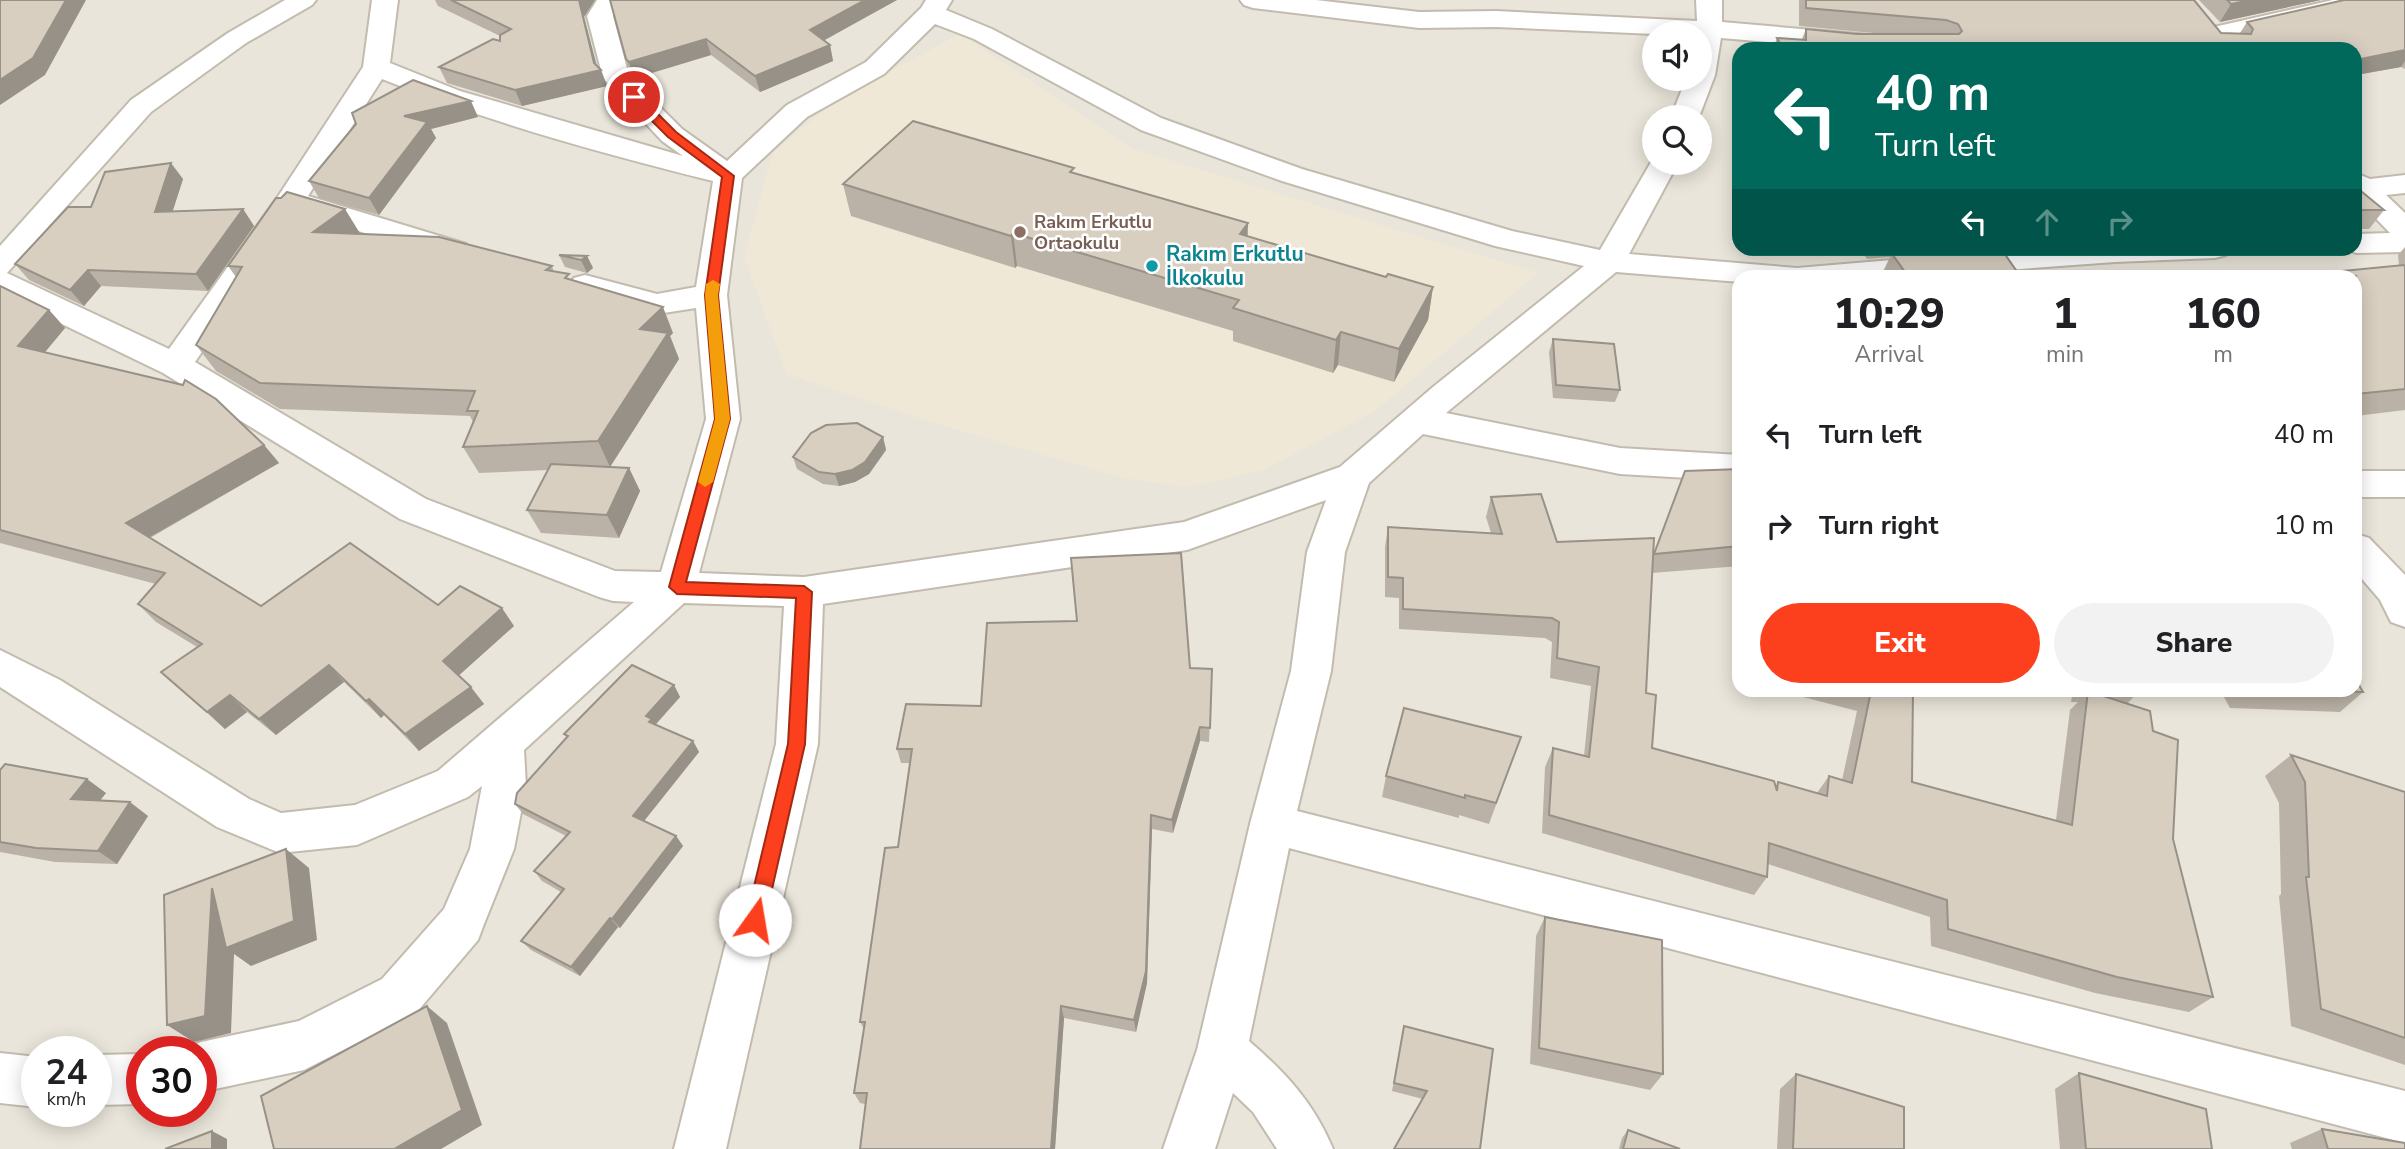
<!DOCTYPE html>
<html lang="en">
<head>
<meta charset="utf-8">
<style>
	:root { --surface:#fff; --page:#f2f2f2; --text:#202124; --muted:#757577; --accent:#fc3f1d }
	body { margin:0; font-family:"Nunito Sans",sans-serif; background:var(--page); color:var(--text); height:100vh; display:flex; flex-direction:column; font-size:26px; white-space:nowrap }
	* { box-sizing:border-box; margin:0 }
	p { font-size:23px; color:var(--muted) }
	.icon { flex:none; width:38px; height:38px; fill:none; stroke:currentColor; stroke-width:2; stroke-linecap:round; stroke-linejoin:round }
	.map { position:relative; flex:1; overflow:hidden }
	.sheet { position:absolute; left:1732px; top:270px; width:630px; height:427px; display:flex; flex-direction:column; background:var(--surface); border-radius:21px; box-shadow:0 4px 18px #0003 }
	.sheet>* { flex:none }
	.banner { position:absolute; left:1732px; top:42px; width:630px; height:214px; border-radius:21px; box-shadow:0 4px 18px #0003; background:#00695c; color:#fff; overflow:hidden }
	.controls { position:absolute; left:1642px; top:21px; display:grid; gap:14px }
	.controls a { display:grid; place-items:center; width:70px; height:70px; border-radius:50%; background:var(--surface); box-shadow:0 4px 18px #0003; font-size:35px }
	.speed { position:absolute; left:21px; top:1036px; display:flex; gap:14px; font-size:35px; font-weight:700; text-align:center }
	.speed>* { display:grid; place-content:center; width:91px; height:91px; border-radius:50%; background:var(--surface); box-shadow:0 4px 18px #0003; line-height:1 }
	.speed small { font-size:18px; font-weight:400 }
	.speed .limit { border:10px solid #d22; background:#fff; color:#111 }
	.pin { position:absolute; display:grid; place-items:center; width:60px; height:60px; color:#fff; margin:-30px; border:4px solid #fff; border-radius:50%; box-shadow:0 2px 7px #0007 }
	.me { position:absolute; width:77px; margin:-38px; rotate:13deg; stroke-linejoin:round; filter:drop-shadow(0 0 5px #0008) }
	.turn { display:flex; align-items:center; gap:24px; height:147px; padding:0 28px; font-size:32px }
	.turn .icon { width:91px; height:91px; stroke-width:2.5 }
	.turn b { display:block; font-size:49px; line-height:60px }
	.lanes { display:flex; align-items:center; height:66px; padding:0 28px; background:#0003; justify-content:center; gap:35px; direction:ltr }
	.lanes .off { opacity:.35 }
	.eta { display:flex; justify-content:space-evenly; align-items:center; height:119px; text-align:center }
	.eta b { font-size:42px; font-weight:800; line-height:49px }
	.cta { display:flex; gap:14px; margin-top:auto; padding:14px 28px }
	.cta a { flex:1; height:80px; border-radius:42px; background:var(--accent); color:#fff; font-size:28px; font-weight:800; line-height:80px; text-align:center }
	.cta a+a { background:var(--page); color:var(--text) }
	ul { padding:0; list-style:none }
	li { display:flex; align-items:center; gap:21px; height:91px; padding:0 28px }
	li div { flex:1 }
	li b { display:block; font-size:26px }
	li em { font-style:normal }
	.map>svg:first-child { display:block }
</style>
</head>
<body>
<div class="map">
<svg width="2405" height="1149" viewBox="0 0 2405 1149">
	<rect width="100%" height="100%" fill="#f6f3ec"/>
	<path fill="#eae5da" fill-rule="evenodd" d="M0,0H2405V1149H0ZM1654,33H1699V79H1654ZM1740,49H2356V248H1740ZM1654,117H1699V163H1654ZM1740,276H2356V690H1740ZM37,1052H96V1111H37ZM142,1052H201V1111H142Z"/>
	<polygon fill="#efe8d6" points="960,34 1133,149 1538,273 1375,411 1264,470 1186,487 1123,478 935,423 787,374 744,257 773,152 838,100"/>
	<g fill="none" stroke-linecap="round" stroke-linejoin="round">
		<defs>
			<g id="minor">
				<path d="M285,0H316L312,5L246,43L151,112L7,273L169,349L277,198L363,67L372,0H398L390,63L460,91L683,156L662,141L603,78L587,16L597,0H623L613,16L629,76L682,129L727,161L787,105L866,62L921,8L926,0H952L946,10L992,29L1161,118L1302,169L1512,231L1600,250L1654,157V163H1678L1629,254L1797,268L2034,248H2230L2226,255L2215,258L2115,262L1925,276H1740V282L1616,272L1446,413L1620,448L1740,455V481L1620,474L1423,434L1369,483L1345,552L1331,671L1297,811L2405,1091V1143L1289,848L1249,1041C1286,1073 1314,1103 1333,1149H1277L1253,1112L1233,1093L1215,1149H1163L1197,1050L1250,824L1291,671L1307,552L1326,500L1187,550L823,604L818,744L726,1149H674L776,744L784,606L684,603L524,750L526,786L514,849L484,924L478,940L416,1013L304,1070L201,1092V1052H182L183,1049L201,1042L299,1021L382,979L444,909L470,849L482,786L468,797L357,845L280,853L217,827L0,687V650L60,680L249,799L281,813L355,805L438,771L634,602L613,601L599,597L400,519L163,373L0,294V246L131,100L228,33ZM935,24L974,39L1141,130L1282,181L1495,246L1584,266L1433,387L1340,467L1184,522L804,577L699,573L740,419L727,295L742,178L807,117L884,74ZM382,79C488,122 601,153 713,181L696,287L657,294L585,275L574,278L569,285L574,292L657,314L696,308L706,419L661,572L615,571L426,499L195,362L297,212L455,261L466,258L470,251L466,244L308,196Z"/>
				<polygon points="1240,0 1316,0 1419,12 1496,11 1697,21 1696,0 1722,0 1722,22 1938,41 1947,43 1951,49 1850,49 1721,38 1715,75 1699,117 1671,117 1686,79 1699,79 1699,33 1654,34 1496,27 1419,28 1253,8 1244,5"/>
				<polygon points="2333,0 2380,0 2376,5 2214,42 2205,39 2201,34 2205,29"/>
				<polygon points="2356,173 2370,179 2405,175 2405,193 2386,195 2405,213 2405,252 2356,253 2344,248 2356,248 2356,234 2390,233 2356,198"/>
				<rect x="2356" y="471" width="49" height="26"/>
				<polygon points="2356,534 2369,538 2405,575 2405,627 2391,622 2380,600 2356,572"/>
				<polygon points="0,1053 37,1057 37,1107 0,1103"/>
				<polygon points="142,1054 142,1104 96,1105 96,1055"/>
			</g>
		</defs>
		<use href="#minor" stroke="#c2bbae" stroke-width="4"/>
		<use href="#minor" fill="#fff" fill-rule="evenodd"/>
	</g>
	<g fill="#bab2a6">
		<polygon points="435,0 595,0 584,17 597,66 601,70 607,86 522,106 447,83 439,67 500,41 500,36 438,6"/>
		<polygon points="610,0 897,0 823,40 830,45 833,61 760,92 711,55 635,78 631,75 626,59"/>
		<polygon points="1799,0 2194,0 2221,33 2240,33 2247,22 2405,0 2405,69 2401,67 2356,75 2356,49 1802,39 1806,29 1857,34 1884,34 1799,26"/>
		<polygon points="2199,0 2321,0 2220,22"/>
		<polygon points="1777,38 1783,49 1773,49"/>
		<polygon points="478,117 431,129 436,138 379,215 319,198 309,181 356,124"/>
		<polygon points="1074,174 1248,236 1386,277 1433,287 1428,320 1394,382 1338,365 1333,373 1233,341 1233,331 1017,266 1015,268 851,216 843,184"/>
		<polygon points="183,179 172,212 243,209 254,226 208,291 101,286 84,306 29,280 15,264 91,207"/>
		<polygon points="2356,187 2384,210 2369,229 2356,229"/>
		<polygon points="360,234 552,266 554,272 673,333 670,336 679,359 610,467 629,468 640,491 619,538 541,533 527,510 548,470 479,473 463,447 473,422 470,416 280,409 216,371 196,345 236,277 228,266"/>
		<polygon points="2405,247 2405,410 2356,416 2356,276 2399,266 2398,255"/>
		<polygon points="1859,248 1973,248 1972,251 2020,276 1881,276 1890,257 1867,259"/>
		<polygon points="559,255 587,256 593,268 587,273 565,267"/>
		<polygon points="0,286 49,310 65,328 45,352 264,445 279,463 150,538 261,606 438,605 514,626 458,676 484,704 419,751 384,715 381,718 344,682 276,735 247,712 225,729 161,672 197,647 156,622 138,604 156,584 0,543"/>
		<polygon points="1553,339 1620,390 1615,402 1553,398 1549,352"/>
		<polygon points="883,437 886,450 869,474 855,482 839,486 823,484 797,469 793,457"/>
		<polygon points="1740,469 1740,566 1652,573 1646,693 1652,748 1776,786 1778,782 1817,793 1829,776 1842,780 1857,711 1776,690 1913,690 1912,782 2056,820 2070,710 2078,702 2071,702 2073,690 2140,690 2127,704 2173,839 2213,997 2189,1012 2095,993 1931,946 1930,917 1768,864 1767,877 1754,895 1542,833 1545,767 1553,748 1584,756 1591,686 1550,678 1552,642 1545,638 1399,629 1399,598 1385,597 1385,547 1388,527 1491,533 1486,517 1491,497 1557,542 1654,552 1685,471"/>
		<polygon points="1077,621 1190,668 1212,669 1209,742 1200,741 1173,833 1152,829 1147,983 1136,1032 1064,1018 1055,1149 860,1149 865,1104 860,1103 854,1093 864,1029 860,1022 898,847 910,763 901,763 897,749 981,706"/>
		<polygon points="674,685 680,697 656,724 693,741 699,752 644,821 676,836 683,846 620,928 618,927 580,976 531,950 521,941 561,892 542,881 534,871 566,836 523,814 515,804 567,737 564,734"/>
		<polygon points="2220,690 2356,690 2363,692 2340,712 2230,708"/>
		<polygon points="1521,737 1489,824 1459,815 1459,818 1382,797 1386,776"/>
		<polygon points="2291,755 2405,792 2405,1065 2291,1026 2279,896 2281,894 2279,803 2265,776"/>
		<polygon points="0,770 106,793 100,800 148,816 117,864 55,862 0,852"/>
		<polygon points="1545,917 1663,1074 1650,1090 1530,1064 1536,936"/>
		<polygon points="1404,1026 1480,1149 1423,1099 1392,1091 1402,1035"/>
		<polygon points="2079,1073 2212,1149 2060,1149 2055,1089"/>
		<polygon points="1796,1074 1904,1149 1777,1149 1780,1089"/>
		<polygon points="2322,1129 2405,1149 2292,1149 2290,1143"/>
		<polygon points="1628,1130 1680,1149 1619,1149 1622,1138"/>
	</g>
	<g fill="#979187">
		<polygon points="66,0 86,0 45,75 0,105 0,80"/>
		<polygon points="579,0 595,0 584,17 598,71 601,70 607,86 522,106 515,90 594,63"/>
		<polygon points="865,0 897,0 814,46 810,30"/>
		<polygon points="2251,0 2321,0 2220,22 2231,4"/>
		<polygon points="706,39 711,55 635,78 629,62"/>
		<polygon points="830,45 833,61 760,92 755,76"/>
		<polygon points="2405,50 2405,61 2401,67 2356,75 2356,60"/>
		<polygon points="471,101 478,117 431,129 436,138 379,215 369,198 404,116"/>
		<polygon points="171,163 183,179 167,229 155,212"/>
		<polygon points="243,209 254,226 208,291 196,274"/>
		<polygon points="345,209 361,235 313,232"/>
		<polygon points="1248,223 1247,256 1240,234"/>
		<polygon points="1013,233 1017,266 1015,268 1011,236"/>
		<polygon points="587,256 593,268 587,273 581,260"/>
		<polygon points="88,270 101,286 84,306 70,290"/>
		<polygon points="1433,287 1428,320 1394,382 1399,349"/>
		<polygon points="663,307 673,333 670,336 679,359 610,467 598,441 640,329"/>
		<polygon points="49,310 65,328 35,364 18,346"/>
		<polygon points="1341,332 1338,365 1333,373 1336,340"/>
		<polygon points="883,437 886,450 869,474 855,482 839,486 835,474"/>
		<polygon points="264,445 279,463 143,541 126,523"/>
		<polygon points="629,468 640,491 619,538 607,515"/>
		<polygon points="502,608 514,626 456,678 443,661"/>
		<polygon points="329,665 344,682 276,735 259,719"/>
		<polygon points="674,685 680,697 656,724 659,730 650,721 646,716"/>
		<polygon points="471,687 484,704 419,751 405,734"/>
		<polygon points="230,695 247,712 225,729 207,712"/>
		<polygon points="369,699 384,715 381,718 366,701"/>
		<polygon points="1200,727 1200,741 1173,833 1172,820"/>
		<polygon points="693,741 699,752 640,826 633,816"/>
		<polygon points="87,779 106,793 90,813 71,799"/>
		<polygon points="130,802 148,816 117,864 98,851"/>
		<polygon points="1151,815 1152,829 1147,983 1136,1032 1134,1020"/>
		<polygon points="676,836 683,846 620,928 612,919"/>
		<polygon points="286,849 309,868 317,940 251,966 234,954 231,1033 194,1042 167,1025 212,888"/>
		<polygon points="610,918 618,927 580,976 571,967"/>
		<polygon points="427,1006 447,1023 482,1125 441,1149 394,1149"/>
		<polygon points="1061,1006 1064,1018 1055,1149 1051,1149"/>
		<polygon points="212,1131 227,1139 227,1149 212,1149"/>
	</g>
	<g fill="#d8cfc1" stroke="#979187" stroke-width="2">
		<polygon points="0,0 66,0 33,58 0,80"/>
		<polygon points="451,0 579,0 594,63 601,70 515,90 439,67 493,39 500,41 500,35 511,29"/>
		<polygon points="610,0 865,0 810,30 830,45 755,76 706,39 629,62 626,59"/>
		<polygon points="1806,0 2194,0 2221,33 2251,34 2253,29 2247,22 2344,0 2405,0 2405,50 2356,60 2356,49 1783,49 1777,38 1806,40 1806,29 1857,34 1959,34 1962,31 1958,24 1946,20 1806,8"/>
		<polygon points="2227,0 2251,0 2231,4"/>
		<polygon points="413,80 471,101 404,116 427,122 369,198 309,181 356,124 352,113"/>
		<polygon points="913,121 1074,168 1070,172 1248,223 1240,234 1386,277 1388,274 1433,287 1399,349 1341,332 1336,340 1233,308 1239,300 1013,233 1011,236 843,184"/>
		<polygon points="171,163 155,212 243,209 196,274 88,270 70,290 15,264 68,207 91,207 105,172"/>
		<polygon points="2356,187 2384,210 2356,210"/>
		<polygon points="287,192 345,209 313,232 439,237 552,266 546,270 569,274 565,278 663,307 640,329 668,333 598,441 463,447 478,411 467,411 475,391 260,383 196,345 242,267 228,266 276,198 281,198"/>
		<polygon points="2002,250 2020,276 1908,276 1892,254"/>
		<polygon points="559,255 587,256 581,260"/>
		<polygon points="2404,265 2405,266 2405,389 2356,394 2356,276 2291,276"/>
		<polygon points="0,286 49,310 18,346 183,385 185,380 216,399 264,445 126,523 261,606 350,543 438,605 460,586 502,608 443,661 471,687 405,734 369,699 366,701 329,665 259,719 230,695 207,712 161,672 202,644 138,604 165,573 0,530"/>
		<polygon points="1553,339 1614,344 1620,390 1556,385"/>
		<polygon points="857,423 883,437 865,462 852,470 835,474 819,472 793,457 811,433 826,425"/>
		<polygon points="551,464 629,468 607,515 527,510"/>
		<polygon points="1740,469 1740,546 1654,554 1685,471"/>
		<polygon points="1541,494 1557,542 1654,538 1646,693 1656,695 1652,748 1774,781 1777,791 1778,782 1827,796 1829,776 1852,783 1871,691 1863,690 1913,690 1912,782 2072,825 2088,691 2150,711 2153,731 2178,740 2173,839 2213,997 2117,977 1948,929 1947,900 1769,843 1767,877 1549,815 1553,748 1589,757 1599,667 1557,658 1559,622 1552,618 1403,609 1403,578 1388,577 1388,527 1502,534 1491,497"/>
		<polygon points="1181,553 1190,668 1212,669 1210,728 1200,727 1172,820 1151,815 1146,971 1134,1020 1061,1006 1051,1149 860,1149 867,1093 854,1093 865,1022 860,1022 885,848 898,847 912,749 897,749 906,704 981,706 987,623 1077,621 1071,558"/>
		<polygon points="632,665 674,685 646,716 652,719 649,722 693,741 633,816 676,836 612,919 610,918 571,967 521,941 564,889 534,871 570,832 515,804 517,793 568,736 564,734"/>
		<polygon points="2356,680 2363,692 2286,690 2356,690"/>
		<polygon points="1404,708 1521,737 1496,803 1465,795 1465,798 1386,776"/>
		<polygon points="2291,755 2405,792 2405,1038 2321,1009 2306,877 2309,877 2305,782"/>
		<polygon points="5,764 87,779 71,799 130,802 98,851 36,848 0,842 0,770"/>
		<polygon points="286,849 294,921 226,948 212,888 205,1016 167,1025 164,895"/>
		<polygon points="1545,917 1662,940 1663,1074 1539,1048"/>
		<polygon points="427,1006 462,1110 394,1149 274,1149 261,1096"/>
		<polygon points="1404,1026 1493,1049 1480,1149 1394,1149 1427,1091 1394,1083"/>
		<polygon points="2079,1073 2206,1109 2212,1149 2086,1149"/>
		<polygon points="1796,1074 1904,1107 1904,1149 1793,1149"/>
		<polygon points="2322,1129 2405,1143 2405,1149 2328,1149"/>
		<polygon points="1628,1130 1680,1149 1623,1149"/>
		<polygon points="212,1131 212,1149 165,1149"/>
	</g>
	<polygon fill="#fc3f1d" stroke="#a42913" stroke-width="2" points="630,94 638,94 676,132 734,176 718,295 730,419 686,582 804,586 812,592 805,744 765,920 762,926 755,929 749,926 746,920 788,744 796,598 677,594 669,587 715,419 705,295 722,177 668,137 630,99"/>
	<polygon fill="#f59e0b" points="713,280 720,284 718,295 730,419 713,482 705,487 698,482 715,419 705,295 706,284"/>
	<circle fill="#8d6e63" stroke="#fff" stroke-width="2.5" cx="1020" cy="232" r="7"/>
	<circle fill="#0f9aa8" stroke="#fff" stroke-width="2.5" cx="1152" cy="266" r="7"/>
	<g text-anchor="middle" stroke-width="5" stroke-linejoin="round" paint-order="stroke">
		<g font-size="18" font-weight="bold" fill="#785e54" stroke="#fff" text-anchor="start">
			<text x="1034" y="228">Rakım Erkutlu<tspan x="1034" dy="21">Ortaokulu</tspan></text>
		</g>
		<g font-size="21" font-weight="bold" fill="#0d838f" stroke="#fff" text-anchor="start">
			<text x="1166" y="261">Rakım Erkutlu<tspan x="1166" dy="24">İlkokulu</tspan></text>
		</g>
	</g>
</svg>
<div class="controls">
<a><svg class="icon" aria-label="sound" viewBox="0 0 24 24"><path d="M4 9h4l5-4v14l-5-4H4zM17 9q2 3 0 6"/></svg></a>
<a><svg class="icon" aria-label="search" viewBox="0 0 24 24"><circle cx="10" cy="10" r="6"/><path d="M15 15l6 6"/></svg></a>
</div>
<div class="speed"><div>24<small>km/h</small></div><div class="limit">30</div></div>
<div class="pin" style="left:634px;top:97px;background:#d93025"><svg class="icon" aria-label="arrive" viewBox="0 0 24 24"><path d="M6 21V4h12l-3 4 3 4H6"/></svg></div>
<svg class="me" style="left:755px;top:920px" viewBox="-20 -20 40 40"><circle r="19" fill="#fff"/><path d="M0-13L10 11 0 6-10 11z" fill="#fc3f1d"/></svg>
<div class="banner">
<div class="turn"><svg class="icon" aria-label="left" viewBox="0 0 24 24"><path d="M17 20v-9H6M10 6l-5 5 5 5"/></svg><div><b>40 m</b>Turn left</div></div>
<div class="lanes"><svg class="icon" aria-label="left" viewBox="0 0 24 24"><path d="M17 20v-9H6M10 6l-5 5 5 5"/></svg><svg class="icon off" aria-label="ahead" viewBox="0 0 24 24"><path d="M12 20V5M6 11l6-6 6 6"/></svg><svg class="icon off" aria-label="right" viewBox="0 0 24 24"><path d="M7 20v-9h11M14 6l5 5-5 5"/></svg></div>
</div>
<section class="sheet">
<div class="eta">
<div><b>10:29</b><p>Arrival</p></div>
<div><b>1</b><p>min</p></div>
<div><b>160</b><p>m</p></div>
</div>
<ul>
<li><svg class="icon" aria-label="left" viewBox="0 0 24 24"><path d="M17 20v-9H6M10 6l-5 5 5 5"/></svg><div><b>Turn left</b></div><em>40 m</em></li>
<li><svg class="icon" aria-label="right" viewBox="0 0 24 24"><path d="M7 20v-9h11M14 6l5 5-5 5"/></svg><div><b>Turn right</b></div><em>10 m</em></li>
</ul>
<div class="cta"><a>Exit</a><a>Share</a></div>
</section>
</div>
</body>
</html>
